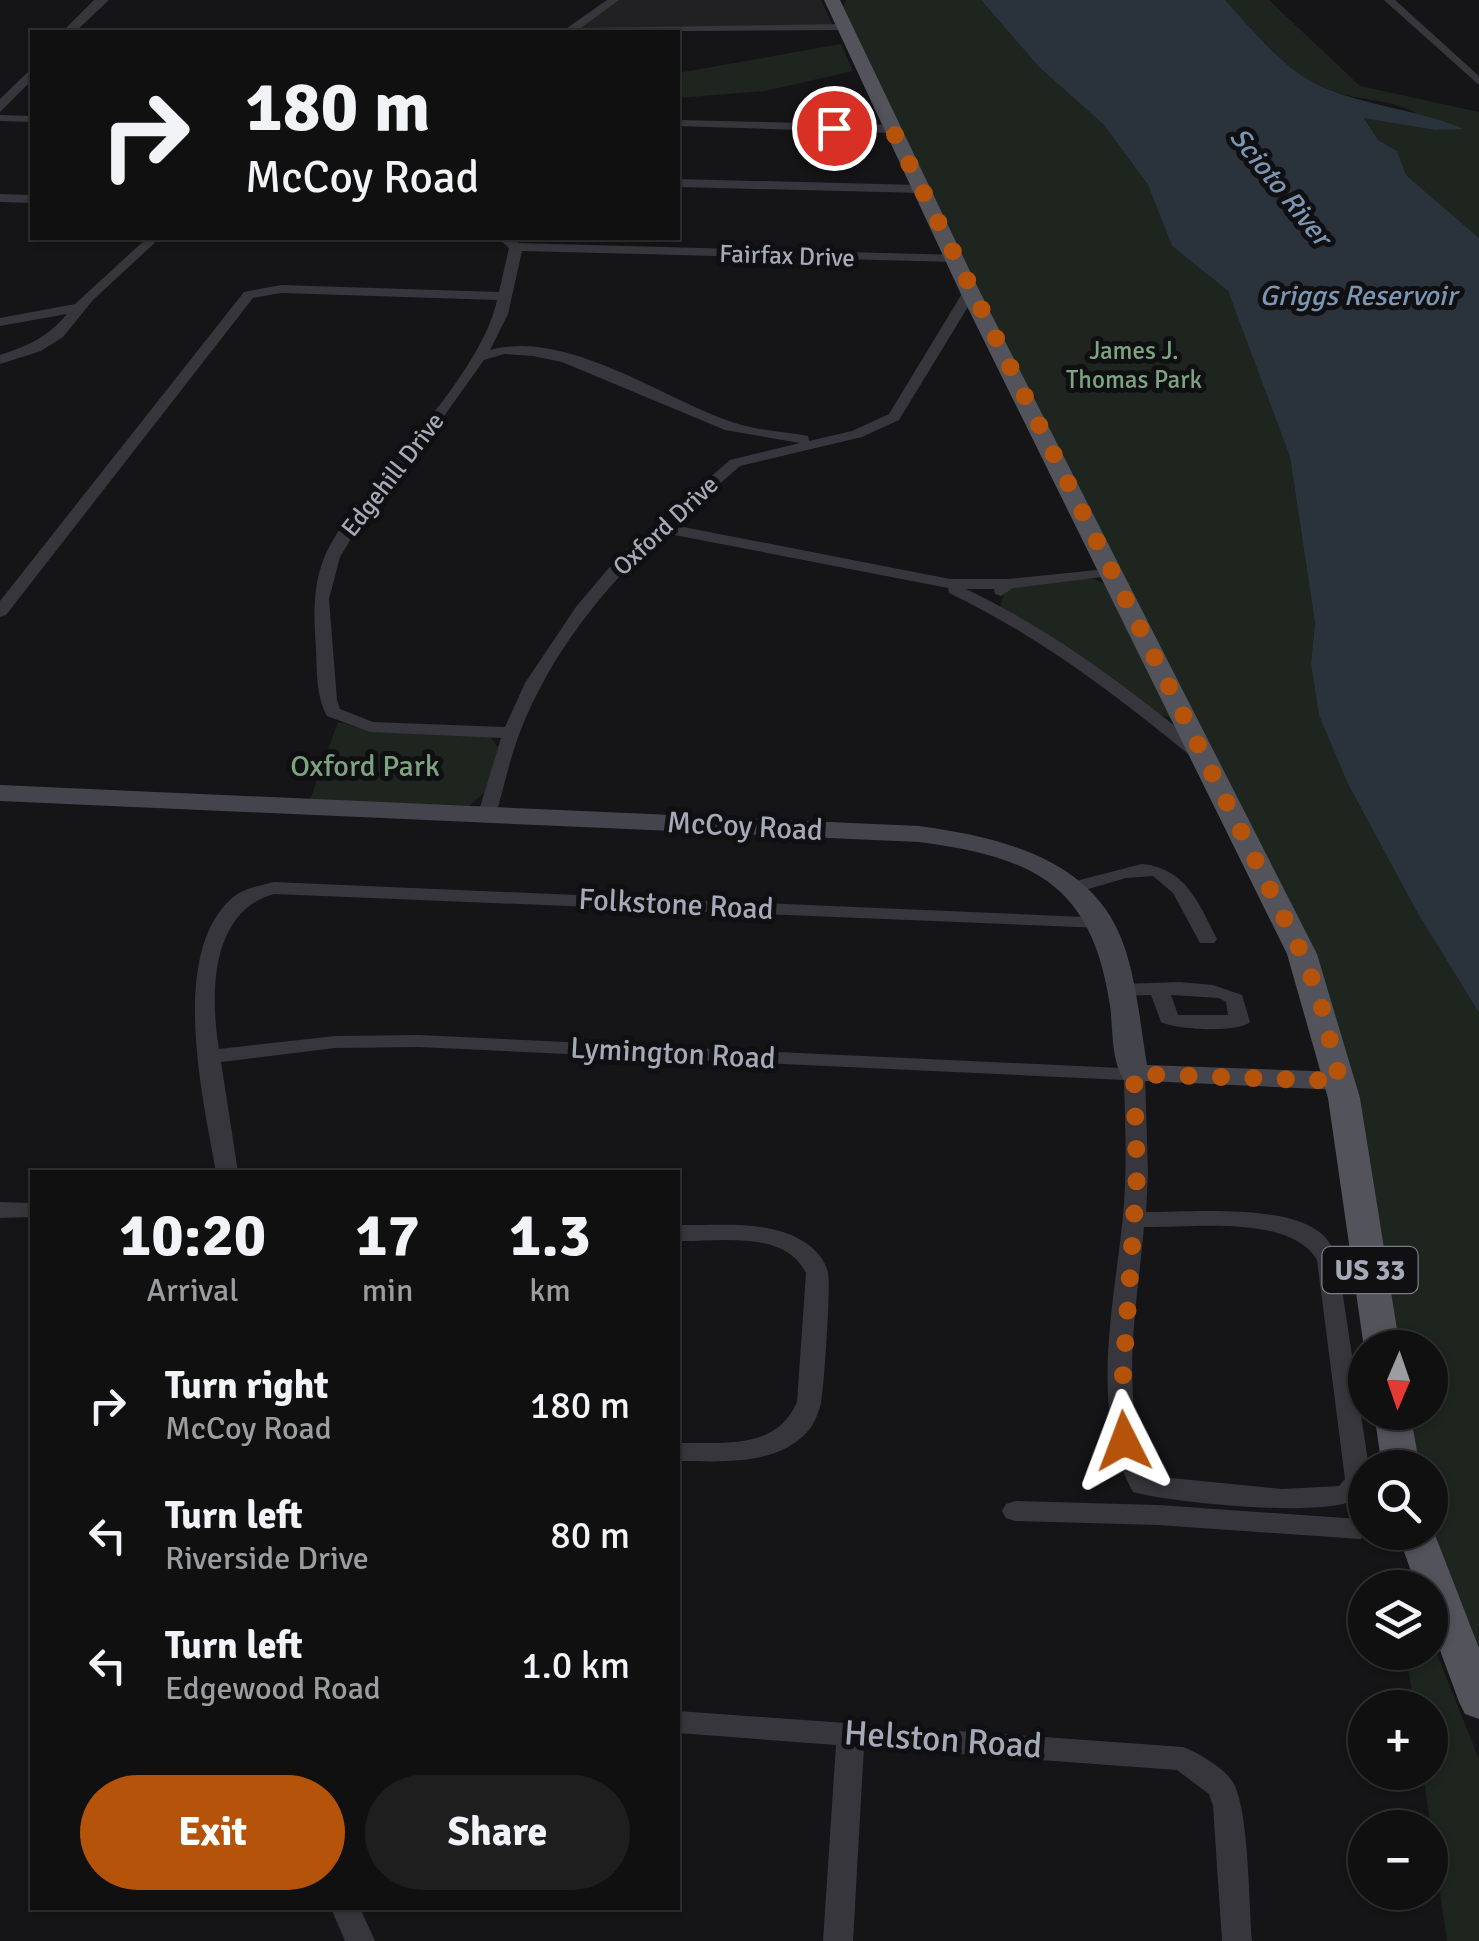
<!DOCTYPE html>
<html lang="en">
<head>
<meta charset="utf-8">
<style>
	:root { --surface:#101011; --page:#1e1e1f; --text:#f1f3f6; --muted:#9c9d9f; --line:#303031; --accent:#b45309 }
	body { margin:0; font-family:Signika,sans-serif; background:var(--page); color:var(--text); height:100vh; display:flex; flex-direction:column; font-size:38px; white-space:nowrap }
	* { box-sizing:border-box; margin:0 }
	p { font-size:32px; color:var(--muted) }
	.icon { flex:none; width:55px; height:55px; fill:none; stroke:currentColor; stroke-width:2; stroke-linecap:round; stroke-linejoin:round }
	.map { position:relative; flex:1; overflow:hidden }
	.details { position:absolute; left:30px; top:1170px; width:650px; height:740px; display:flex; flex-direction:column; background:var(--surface); border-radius:0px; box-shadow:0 2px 8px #0004,0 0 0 2px var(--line) }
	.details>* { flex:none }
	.top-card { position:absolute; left:30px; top:30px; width:650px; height:210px; border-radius:0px; box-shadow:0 2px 8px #0004,0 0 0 2px var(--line); background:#101011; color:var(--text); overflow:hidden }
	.needle { width:65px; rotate:182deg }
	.fabs { position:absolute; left:1348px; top:1330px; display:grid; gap:20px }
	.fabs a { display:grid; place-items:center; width:100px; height:100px; border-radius:50%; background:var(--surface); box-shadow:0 2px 8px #0004,0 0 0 2px var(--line); font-size:50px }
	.pin { position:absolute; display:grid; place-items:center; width:85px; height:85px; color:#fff; margin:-42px; border:5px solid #fff; border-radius:50%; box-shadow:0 2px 10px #0007 }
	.me { position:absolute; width:110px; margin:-55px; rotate:357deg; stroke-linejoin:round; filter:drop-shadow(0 0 8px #0008) }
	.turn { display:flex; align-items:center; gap:35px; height:210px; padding:0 50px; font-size:45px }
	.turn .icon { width:130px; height:130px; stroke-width:2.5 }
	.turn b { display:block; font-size:70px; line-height:85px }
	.eta { display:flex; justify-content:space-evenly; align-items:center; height:170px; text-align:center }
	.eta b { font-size:60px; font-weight:800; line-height:70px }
	.primary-button { display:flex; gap:20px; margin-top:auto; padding:20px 50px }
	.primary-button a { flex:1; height:115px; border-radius:60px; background:var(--accent); color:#fff; font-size:40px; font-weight:800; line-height:115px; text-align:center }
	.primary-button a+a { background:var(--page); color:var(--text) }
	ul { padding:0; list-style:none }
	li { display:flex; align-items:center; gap:30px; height:130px; padding:0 50px }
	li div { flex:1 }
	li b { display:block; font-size:38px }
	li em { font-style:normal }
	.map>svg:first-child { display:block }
</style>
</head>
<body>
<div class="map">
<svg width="1479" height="1941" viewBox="0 0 1479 1941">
	<rect width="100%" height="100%" fill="#151517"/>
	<polygon fill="#212124" points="614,0 821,0 834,28 570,31"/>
	<g fill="#1d251e">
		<polygon points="846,0 981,0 1039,67 1104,125 1148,185 1172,246 1228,291 1290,457 1315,623 1311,663 1348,784 1417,912 1479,1013 1479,1702 1430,1532 1430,1468 1408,1467 1397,1413 1430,1412 1430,1348 1384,1347 1330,1036 839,16"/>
		<path d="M1225,0H1269L1360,86L1479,112V238L1406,175L1397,151L1378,140L1364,117L1435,130C1406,95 1369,105 1330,90C1286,74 1256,33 1225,0Z"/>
		<polygon points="841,44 853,71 765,91 678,98 678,73"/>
		<polygon points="1089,577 1106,584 1172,718 1152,712 1092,664 1000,606 1005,590 1013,586"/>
		<polygon points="338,722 360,728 491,737 498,748 486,791 469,806 310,800"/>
		<polygon points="1430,1637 1479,1759 1479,1941 1447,1941 1423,1773 1430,1772 1430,1708 1414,1707 1406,1653 1430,1652"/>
	</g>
	<path fill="#2a333b" d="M981,0H1225C1256,33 1286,74 1330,90C1373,107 1418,110 1464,129L1435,130L1364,118L1378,140L1397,151L1406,175L1479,238V1013L1417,912L1348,784L1319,715L1311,663L1315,623L1290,457L1228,291L1172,246L1148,185L1104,125L1039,67Z"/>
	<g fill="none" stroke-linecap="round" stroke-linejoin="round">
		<g fill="#36363c" fill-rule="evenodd">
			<polygon points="607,0 619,0 581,28 844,24 849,27 844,30 535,32 540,29 567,28"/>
			<polygon points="1384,0 1395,0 1479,76 1479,85"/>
			<polygon points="0,115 32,116 32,122 0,121"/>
			<polygon points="678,120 892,125 898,129 892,133 678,126"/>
			<polygon points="678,179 920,185 926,189 920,193 678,187"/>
			<polygon points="0,194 32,195 32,203 0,202"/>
			<path d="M147,238H160L93,300L63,337L41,351L0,364V355C28,346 48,337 67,314L0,326V318L75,304Z"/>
			<path d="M498,238H511L519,243L959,255V261L954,262L522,251L508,314L490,350C567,329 661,398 732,422C757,431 783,431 808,436L809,441L852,431L889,414L963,292L975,289L977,292L899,420L862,437L740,466L673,525L950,579H1008L1116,568V574L1110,576L1013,588L1001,596L995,594L994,589H966C1054,631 1130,689 1205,750L1208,754L1205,758H1193C1116,695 1039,636 949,593L948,588L664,533C603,587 550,655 520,732C510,758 504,787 496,814L494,818H480L478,814L501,738L370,732L327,716C316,696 317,671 316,649C314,617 312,589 324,558C335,531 357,506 376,483C415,435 484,361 497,300L281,293L253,298L6,615L0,617V601L244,292L281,285L499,292L509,248ZM504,354L533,356L562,362L725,430L800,443L730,460L618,557L576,607L525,683L505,727L373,722L340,709L337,700L329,599L340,557L366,514L432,433L484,360Z"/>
			<path d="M1142,864C1186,868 1199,904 1217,939L1214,943H1200L1173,893L1153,876L1126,878L1071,894L1061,888L1064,884Z"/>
			<path d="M274,882L1108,918L1111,922L1108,926L1101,928L274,894C210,911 210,996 219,1049L335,1036L419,1035L1141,1069L1145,1074L1148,1174L1146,1212C1191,1212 1280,1204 1318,1231C1327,1237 1332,1246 1337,1256L1369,1468H1365C1365,1477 1368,1490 1359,1497C1334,1520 1167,1502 1133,1492C1086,1406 1117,1295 1124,1204C1127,1162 1125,1121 1124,1080L419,1047L335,1048L221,1062L238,1172H216C203,1099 169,955 231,899C243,888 259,886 274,882ZM1144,1227C1190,1228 1291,1214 1317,1260L1345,1479L1339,1486L1282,1489L1151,1476C1118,1399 1137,1308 1144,1227Z"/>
			<path d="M1180,982L1213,985L1242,995L1250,1022C1238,1033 1177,1030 1161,1022L1151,995L1119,996L1109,990L1119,984ZM1171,995L1219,998L1226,1002L1228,1015H1178Z"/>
			<polygon points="0,1202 32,1203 32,1217 0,1218"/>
			<path d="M678,1225C718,1226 771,1219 806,1243C815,1249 826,1261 828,1273C831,1285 824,1390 821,1403C819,1411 814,1425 808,1431C776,1467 721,1461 678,1461V1443C722,1442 776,1451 797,1402L806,1273C784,1229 718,1242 678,1241Z"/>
			<polygon points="1015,1501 1158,1505 1360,1519 1365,1521 1365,1532 1371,1532 1360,1539 1158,1525 1015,1521 1006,1518 1002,1511 1006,1504"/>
			<path d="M678,1711L1183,1747C1199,1753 1226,1769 1234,1784C1249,1814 1249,1904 1252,1941H1222L1213,1806L1209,1794L1177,1770L864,1747L853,1941H823L836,1745L678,1733Z"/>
			<polygon points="331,1908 360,1908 375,1941 345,1941"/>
		</g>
		<g fill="#36363c" fill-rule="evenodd">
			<polygon points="94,0 109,0 75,32 62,32"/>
			<polygon points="32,68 32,80 0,112 0,99"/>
		</g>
		<path fill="#44454c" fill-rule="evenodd" d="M0,785L919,826C999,837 1093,858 1123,943C1137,982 1140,1024 1147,1065L1340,1072L1354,1081L1340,1090L1124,1080C1111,1061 1113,1027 1110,1005C1092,884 1033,857 919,842L0,801Z"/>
		<g fill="#52535b" fill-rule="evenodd">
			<polygon points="824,0 840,0 980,292 1317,954 1360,1098 1400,1348 1364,1348 1328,1098 1287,954 960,292"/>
			<polygon points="1374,1412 1410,1412 1420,1468 1382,1468"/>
			<polygon points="1430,1522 1479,1648 1479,1719 1465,1714 1459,1702 1430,1623 1430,1588 1417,1588 1397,1532 1430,1532"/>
		</g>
	</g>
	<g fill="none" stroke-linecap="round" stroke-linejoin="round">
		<polyline stroke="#b45309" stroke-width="18" stroke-dasharray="0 32.4" points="834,128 892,129 1302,954 1319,996 1340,1081 1134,1074 1137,1175 1121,1404 1124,1441"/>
	</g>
	<g text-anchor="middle" stroke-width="10" stroke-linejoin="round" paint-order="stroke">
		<g font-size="25" fill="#a6aab8" stroke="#101012">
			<text transform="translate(787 255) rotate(2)" y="9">Fairfax Drive</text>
			<text transform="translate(392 474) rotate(-52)" y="9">Edgehill Drive</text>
			<text transform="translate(665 525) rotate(-43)" y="9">Oxford Drive</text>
		</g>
		<g font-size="25" fill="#7ca481" stroke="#101012">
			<text x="1134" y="359">James J.<tspan x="1134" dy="29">Thomas Park</tspan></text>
		</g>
		<g font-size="28" font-style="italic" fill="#7b96b5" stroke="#101012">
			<text transform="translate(1281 186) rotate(51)" y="10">Scioto River</text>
			<text x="1358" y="305">Griggs Reservoir</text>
		</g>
		<rect fill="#101012" stroke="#797c86" stroke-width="2.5" x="1322.5" y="1247" width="95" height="46" rx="8"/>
		<g font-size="28" font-weight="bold" fill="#a6aab8">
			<text x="1370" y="1280">US 33</text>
		</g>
		<g font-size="30" fill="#7ca481" stroke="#101012">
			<text x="365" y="776">Oxford Park</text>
		</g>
		<g font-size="30" fill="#a6aab8" stroke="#101012">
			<text transform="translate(745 826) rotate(3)" y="10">McCoy Road</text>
			<text transform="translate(676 904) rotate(3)" y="10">Folkstone Road</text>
			<text transform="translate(673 1053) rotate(3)" y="10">Lymington Road</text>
		</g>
		<g font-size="35" fill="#a6aab8" stroke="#101012">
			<text transform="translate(943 1739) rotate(4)" y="12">Helston Road</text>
		</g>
	</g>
</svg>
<div class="fabs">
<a><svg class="needle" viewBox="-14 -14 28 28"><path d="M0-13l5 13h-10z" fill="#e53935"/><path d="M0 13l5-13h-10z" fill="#9c9d9f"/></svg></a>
<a><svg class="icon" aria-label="search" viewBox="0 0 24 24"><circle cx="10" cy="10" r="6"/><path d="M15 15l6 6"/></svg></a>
<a><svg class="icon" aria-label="layers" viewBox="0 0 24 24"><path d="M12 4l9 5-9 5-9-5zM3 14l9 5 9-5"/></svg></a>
<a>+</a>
<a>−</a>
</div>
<div class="pin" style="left:834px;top:128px;background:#d93025"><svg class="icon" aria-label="arrive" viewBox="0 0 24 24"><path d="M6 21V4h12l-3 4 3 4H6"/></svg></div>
<svg class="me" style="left:1124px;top:1441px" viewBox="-20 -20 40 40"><path d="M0-17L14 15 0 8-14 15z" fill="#b45309" stroke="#fff" stroke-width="4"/></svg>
<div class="top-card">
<div class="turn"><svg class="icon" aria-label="right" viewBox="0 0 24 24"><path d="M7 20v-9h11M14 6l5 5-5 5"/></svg><div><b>180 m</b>McCoy Road</div></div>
</div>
<section class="details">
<div class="eta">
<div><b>10:20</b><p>Arrival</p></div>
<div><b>17</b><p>min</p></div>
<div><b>1.3</b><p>km</p></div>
</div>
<ul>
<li><svg class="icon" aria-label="right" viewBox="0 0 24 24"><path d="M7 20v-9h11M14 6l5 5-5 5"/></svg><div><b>Turn right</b><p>McCoy Road</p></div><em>180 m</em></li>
<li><svg class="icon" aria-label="left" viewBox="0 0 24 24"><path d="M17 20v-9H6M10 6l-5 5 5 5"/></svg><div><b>Turn left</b><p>Riverside Drive</p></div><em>80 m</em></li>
<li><svg class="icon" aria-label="left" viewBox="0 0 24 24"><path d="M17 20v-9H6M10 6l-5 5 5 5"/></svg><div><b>Turn left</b><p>Edgewood Road</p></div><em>1.0 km</em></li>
</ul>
<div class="primary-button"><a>Exit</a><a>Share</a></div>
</section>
</div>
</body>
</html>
